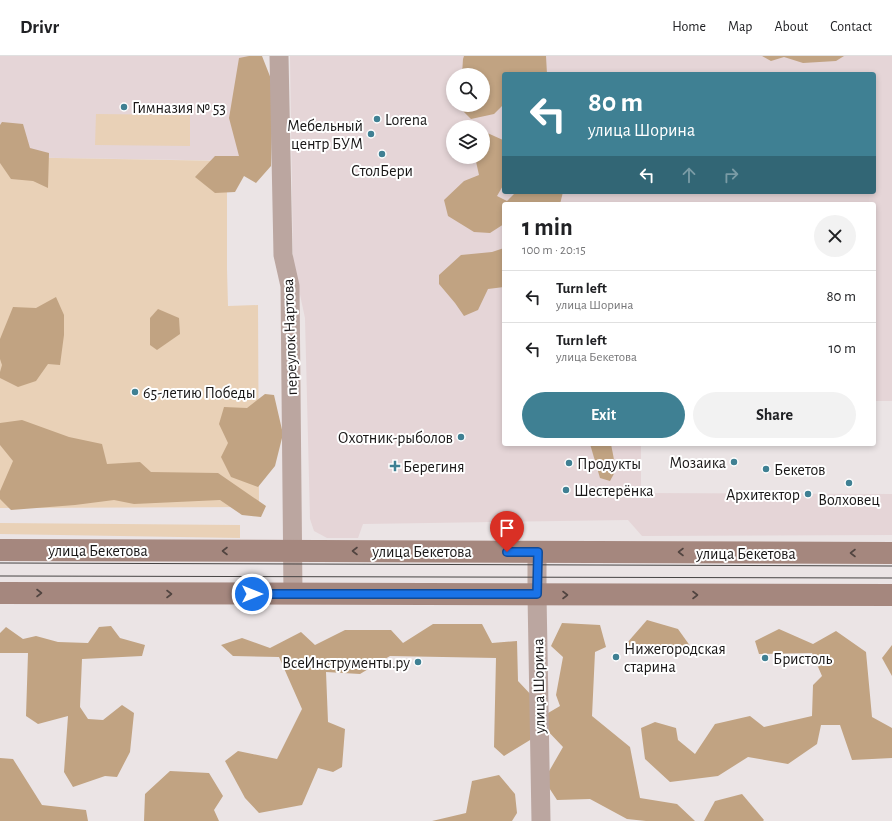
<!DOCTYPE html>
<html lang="en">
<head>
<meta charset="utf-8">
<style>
	:root { --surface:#fff; --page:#f2f2f2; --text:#202124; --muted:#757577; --line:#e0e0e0; --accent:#3f8093 }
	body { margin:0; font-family:"Alegreya Sans",sans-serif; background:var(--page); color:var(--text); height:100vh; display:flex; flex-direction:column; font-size:15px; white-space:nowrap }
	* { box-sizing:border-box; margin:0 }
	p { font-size:13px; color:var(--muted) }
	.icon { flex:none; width:22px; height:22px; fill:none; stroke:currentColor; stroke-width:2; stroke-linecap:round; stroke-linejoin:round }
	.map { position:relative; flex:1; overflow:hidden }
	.drawer { position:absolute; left:502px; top:146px; width:374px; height:244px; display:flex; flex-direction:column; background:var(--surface); border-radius:4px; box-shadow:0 2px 6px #0003 }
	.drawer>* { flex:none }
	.top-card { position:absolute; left:502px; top:16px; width:374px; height:122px; border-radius:4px; box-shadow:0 2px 6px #0003; background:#3f8093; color:#fff; overflow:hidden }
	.controls { position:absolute; left:446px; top:12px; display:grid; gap:8px }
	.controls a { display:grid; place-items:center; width:44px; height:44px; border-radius:50%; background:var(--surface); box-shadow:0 2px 6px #0003; font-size:20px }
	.pin { position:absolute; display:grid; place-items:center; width:34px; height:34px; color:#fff; margin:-41px -17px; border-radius:50% 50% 50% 0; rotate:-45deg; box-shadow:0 0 4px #0007 }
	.pin .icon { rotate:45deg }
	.me { position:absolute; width:44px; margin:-22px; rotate:90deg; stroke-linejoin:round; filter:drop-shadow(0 0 3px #0008) }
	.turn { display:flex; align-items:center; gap:14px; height:84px; padding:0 20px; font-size:18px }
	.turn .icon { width:52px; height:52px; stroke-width:2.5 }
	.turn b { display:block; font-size:28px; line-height:34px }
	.lanes { display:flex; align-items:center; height:38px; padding:0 20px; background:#0003; justify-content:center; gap:20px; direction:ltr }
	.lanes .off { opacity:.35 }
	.round { display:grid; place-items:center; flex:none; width:42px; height:42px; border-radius:21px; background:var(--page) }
	.overview { display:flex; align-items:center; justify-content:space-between; height:68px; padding:0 20px }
	h1 { font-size:24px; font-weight:700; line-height:30px }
	.cta { display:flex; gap:8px; margin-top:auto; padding:8px 20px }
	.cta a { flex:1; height:46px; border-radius:24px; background:var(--accent); color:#fff; font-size:16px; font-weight:700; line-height:46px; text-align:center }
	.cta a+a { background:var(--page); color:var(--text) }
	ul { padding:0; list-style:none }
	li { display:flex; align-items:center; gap:12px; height:52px; padding:0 20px; border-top:1px solid var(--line) }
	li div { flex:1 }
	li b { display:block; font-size:15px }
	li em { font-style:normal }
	header { display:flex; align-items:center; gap:24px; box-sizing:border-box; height:56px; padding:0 20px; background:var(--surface); border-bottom:1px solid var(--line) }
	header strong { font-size:19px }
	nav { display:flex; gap:22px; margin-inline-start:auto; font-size:14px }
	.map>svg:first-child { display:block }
</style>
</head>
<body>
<header>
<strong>Drivr</strong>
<nav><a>Home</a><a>Map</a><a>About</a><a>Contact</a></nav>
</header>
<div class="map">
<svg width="892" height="765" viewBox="0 0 892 765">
	<rect width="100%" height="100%" fill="#ebe4e5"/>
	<g fill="#e5d5d7" fill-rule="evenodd">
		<polygon points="0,0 248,0 249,105 0,101"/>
		<path d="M290,0H892V345H874V148H504V388H641V437L892,438V479L642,480L628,464L363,468L358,482H327L314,475L310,463L305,262L293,206ZM504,18H874V136H504ZM453,19H483V49H453ZM453,71H483V101H453Z"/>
	</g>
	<g fill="#e9d1b7">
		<polygon points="96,58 190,59 190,90 95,89"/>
		<polygon points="0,101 227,105 227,213 228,250 258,249 259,451 0,452"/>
		<polygon points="0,467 240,469 240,482 0,478"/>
	</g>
	<g fill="#c1a382">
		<polygon points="249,0 262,0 273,28 271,110 256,127 244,120 235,136 215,137 195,121 215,100 239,100 229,62 239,2"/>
		<polygon points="464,0 546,0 547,18 504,18 504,48 494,58 471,63 460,52 460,49 483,49 483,19 462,19 463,3"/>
		<polygon points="762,0 844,0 836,5 803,7 784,1 771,5"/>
		<polygon points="2,66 23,68 30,92 49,97 48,132 33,125 11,123 0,107 0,69"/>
		<polygon points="483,75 503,84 504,128 497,140 507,145 516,136 563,136 560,148 504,148 504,168 490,177 474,176 448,160 444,144 464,125 479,119 475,101 483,101"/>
		<polygon points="504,192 504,231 488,233 478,254 464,260 455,247 439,228 439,219 461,199 492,196"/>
		<polygon points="56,241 64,259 64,279 60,309 48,308 36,325 18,331 0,322 0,316 2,309 0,303 0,283 13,251 36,252"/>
		<polygon points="158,253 179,262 180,278 157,294 150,289 150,262"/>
		<polygon points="265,338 274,339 283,378 275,410 258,431 231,421 221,401 228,387 219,368 224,351 247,352"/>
		<polygon points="22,364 69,381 102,388 107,408 140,406 151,416 218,417 266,450 261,461 242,459 220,444 134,448 114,444 75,449 11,454 0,443 0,435 13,405 0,389 0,367"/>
		<polygon points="590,388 611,388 616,414 610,425 600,422"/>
		<polygon points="647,564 678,573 693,594 636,597 627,587"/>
		<polygon points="562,567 600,569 606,591 595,596 592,660 630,691 640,742 677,748 695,765 646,765 627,763 590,743 557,744 544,724 563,691 544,671 543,660 560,650 556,639 563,601 551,590"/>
		<polygon points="433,568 482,568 492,587 517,585 518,625 534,642 535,681 504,700 494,691 496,602 390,600 360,618 326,616 328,666 345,673 342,711 333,716 318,712 302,749 259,757 245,742 225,705 238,695 277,703 302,653 279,601 233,600 221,589 242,582 270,592 301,576 315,589 345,574 391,574 403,587"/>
		<polygon points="111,570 120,582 145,589 142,600 82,603 80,651 88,663 103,664 122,649 134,657 130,696 117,721 105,720 73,731 64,716 68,660 38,668 26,660 28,597 0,597 0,577 6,571 23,583 36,580 58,586 88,587 99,571"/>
		<polygon points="779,573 813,588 836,575 866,596 872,661 892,672 892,702 852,704 840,669 821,669 817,688 788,708 748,701 718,720 670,726 645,703 641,672 655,666 676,672 678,684 695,698 715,668 750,660 764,671 812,660 813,629 822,620 812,597 759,598 755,585"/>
		<polygon points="892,589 892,620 882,602"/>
		<polygon points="0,702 13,703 42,749 86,754 88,765 0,765"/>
		<polygon points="170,715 209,717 223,740 214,754 219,765 144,765 145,738"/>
		<polygon points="499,719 515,738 517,757 512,765 432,765 466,757 472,725"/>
		<polygon points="742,738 764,764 763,765 704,765 715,745"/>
	</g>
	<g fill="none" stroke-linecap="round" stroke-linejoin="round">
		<g stroke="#bba6a0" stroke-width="19">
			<polyline points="279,0 283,199 290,230 293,538"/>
			<polyline points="537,496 537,539 541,765"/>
		</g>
		<g stroke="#a5877e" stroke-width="22">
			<polyline points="0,494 892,497"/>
			<polyline points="0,537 892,539"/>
		</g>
		<g stroke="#474444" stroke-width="1">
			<polyline points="0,507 892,510"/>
			<polyline points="0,520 892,522"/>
		</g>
	</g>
	<defs><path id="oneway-chevron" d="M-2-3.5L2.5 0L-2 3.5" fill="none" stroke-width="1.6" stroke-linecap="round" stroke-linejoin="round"/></defs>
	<g stroke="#514440">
		<use href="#oneway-chevron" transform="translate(225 495) rotate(-180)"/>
		<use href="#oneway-chevron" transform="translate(355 495) rotate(-180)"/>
		<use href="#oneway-chevron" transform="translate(681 496) rotate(-180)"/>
		<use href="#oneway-chevron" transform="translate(853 497) rotate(-180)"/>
		<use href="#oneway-chevron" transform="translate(39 537)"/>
		<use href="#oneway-chevron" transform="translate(169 538)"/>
		<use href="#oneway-chevron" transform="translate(565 539)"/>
		<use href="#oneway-chevron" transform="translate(695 539)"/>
	</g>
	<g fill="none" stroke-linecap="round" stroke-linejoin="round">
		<defs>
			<polyline id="route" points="252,538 537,538 538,496 507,496"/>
		</defs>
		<use href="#route" stroke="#114b97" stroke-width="10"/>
		<use href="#route" stroke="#1a73e8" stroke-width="7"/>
	</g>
	<g fill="#3f8093" stroke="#fff" stroke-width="1.5">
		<circle cx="124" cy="51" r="4"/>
		<circle cx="377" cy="63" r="4"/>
		<circle cx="371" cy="78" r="4"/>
		<circle cx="382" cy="98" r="4"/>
		<circle cx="135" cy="336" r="4"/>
		<circle cx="461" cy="381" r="4"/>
		<circle cx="734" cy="406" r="4"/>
		<circle cx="569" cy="407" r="4"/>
		<path d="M393 404h4v4h4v4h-4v4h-4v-4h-4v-4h4z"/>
		<circle cx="766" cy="413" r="4"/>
		<circle cx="849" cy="427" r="4"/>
		<circle cx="566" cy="434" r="4"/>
		<circle cx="808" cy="438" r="4"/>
		<circle cx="616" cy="601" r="4"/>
		<circle cx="765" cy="602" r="4"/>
		<circle cx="418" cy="606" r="4"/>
	</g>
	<g text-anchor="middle" stroke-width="4" stroke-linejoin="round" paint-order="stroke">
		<g font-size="16" fill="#191717" stroke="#fff" text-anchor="start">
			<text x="132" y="57">Гимназия № 53</text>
			<text x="385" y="69">Lorena</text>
			<text x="363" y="75" text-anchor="end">Мебельный<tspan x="363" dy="18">центр БУМ</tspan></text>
			<text x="382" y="120" text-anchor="middle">СтолБери</text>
			<text x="143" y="342">65-летию Победы</text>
			<text x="453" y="387" text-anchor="end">Охотник-рыболов</text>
			<text x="726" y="412" text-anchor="end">Мозаика</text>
			<text x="577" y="413">Продукты</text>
			<text x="403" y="416">Берегиня</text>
			<text x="774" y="419">Бекетов</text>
			<text x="574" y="440">Шестерёнка</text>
			<text x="800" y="444" text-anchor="end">Архитектор</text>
			<text x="849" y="449" text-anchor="middle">Волховец</text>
			<text x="624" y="598">Нижегородская<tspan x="624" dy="18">старина</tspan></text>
			<text x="773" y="608">Бристоль</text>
			<text x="410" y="612" text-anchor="end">ВсеИнструменты.ру</text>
		</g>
		<g font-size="16" fill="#191717" stroke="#fff">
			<text transform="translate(289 281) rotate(-92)" y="6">переулок Нартова</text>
			<text x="98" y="500">улица Бекетова</text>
			<text x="422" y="501">улица Бекетова</text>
			<text x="746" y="503">улица Бекетова</text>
			<text transform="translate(538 630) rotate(-91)" y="6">улица Шорина</text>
		</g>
	</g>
</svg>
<div class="controls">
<a><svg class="icon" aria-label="search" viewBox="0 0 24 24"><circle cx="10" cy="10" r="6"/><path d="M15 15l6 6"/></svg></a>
<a><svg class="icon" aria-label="layers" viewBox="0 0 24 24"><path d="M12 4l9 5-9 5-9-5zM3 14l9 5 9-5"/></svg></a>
</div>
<div class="pin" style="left:507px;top:496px;background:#d93025"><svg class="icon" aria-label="arrive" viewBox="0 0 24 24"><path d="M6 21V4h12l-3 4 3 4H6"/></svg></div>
<svg class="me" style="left:252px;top:538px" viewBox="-20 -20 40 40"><circle r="17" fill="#1a73e8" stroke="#fff" stroke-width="3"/><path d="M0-11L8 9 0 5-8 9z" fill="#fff"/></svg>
<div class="top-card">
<div class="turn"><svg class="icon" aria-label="left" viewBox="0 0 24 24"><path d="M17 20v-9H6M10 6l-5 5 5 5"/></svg><div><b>80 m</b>улица Шорина</div></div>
<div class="lanes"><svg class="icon" aria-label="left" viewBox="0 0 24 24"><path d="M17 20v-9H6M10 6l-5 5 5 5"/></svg><svg class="icon off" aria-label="ahead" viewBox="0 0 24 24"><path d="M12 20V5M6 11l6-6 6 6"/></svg><svg class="icon off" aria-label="right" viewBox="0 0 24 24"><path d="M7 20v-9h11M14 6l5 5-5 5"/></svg></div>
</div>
<section class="drawer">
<div class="overview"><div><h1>1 min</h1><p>100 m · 20:15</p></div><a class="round"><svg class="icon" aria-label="close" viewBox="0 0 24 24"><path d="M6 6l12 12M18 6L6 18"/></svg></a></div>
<ul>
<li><svg class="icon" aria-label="left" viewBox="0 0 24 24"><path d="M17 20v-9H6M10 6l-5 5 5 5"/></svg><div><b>Turn left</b><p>улица Шорина</p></div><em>80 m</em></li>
<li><svg class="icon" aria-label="left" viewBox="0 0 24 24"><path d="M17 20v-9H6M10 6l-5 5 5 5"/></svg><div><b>Turn left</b><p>улица Бекетова</p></div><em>10 m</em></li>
</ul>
<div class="cta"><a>Exit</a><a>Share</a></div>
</section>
</div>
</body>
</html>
